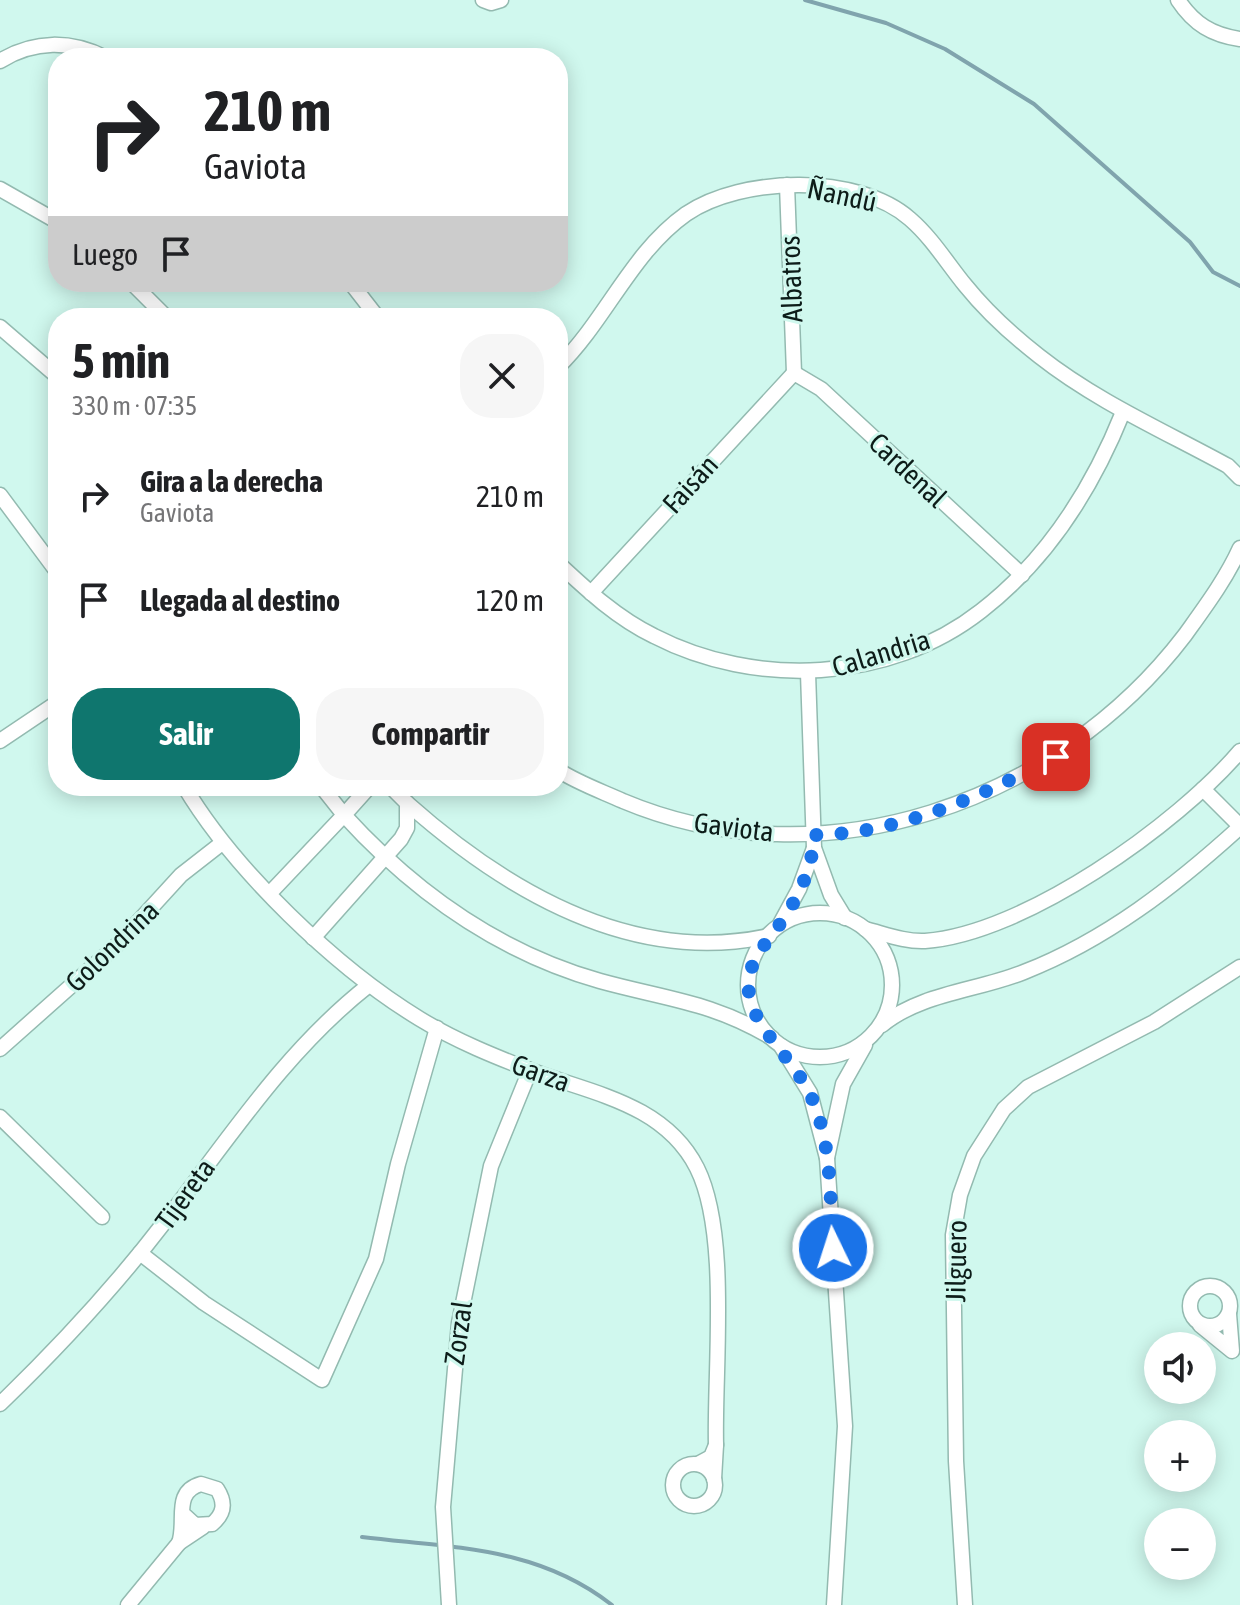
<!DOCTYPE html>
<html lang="es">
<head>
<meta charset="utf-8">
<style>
	:root { --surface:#fff; --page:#f6f6f6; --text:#202124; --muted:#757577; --accent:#0f766e }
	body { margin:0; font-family:"Asap Condensed",sans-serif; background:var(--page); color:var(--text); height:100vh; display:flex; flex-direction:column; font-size:30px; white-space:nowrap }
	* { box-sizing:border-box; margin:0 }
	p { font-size:26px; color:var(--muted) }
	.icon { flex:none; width:44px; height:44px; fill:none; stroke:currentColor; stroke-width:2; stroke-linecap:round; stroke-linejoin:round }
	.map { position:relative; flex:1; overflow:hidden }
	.details { position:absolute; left:48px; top:308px; width:520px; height:488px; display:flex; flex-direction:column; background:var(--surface); border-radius:32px; box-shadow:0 4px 20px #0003 }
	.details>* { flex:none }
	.banner { position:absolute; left:48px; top:48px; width:520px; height:244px; border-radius:32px; box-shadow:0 4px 20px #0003; background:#fff; color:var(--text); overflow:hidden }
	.controls { position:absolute; left:1144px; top:1332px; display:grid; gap:16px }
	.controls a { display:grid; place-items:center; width:72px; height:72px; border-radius:50%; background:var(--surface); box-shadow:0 4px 20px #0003; font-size:40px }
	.pin { position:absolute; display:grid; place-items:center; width:68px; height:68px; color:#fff; margin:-34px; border-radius:16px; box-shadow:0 4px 12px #0006 }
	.me { position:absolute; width:88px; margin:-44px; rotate:356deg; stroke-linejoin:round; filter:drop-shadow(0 0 6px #0008) }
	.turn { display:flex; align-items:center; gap:28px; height:168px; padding:0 24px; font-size:36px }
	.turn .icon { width:104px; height:104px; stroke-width:2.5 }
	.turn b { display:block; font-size:56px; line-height:68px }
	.then { display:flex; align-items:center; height:76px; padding:0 24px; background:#0003; gap:16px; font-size:30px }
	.round { display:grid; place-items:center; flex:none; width:84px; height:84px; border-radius:32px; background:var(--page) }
	.summary { display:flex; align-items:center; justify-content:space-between; height:136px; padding:0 24px }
	h1 { font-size:48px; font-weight:700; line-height:60px }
	.cta { display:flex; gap:16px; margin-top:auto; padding:16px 24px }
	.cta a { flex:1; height:92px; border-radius:32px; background:var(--accent); color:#fff; font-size:32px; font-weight:700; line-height:92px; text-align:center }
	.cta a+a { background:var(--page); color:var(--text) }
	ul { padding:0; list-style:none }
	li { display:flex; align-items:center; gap:24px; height:104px; padding:0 24px }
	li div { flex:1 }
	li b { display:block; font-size:30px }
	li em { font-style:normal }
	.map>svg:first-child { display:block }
</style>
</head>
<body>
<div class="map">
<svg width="1240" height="1605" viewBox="0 0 1240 1605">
	<rect width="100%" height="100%" fill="#d0f8ee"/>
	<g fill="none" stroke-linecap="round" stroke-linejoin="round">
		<g stroke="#80a4ad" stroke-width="4">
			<polyline points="805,0 886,23 945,49 1034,104 1190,242 1213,272 1240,286"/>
			<path d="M362,1537C452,1548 537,1546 612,1605"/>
		</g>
		<defs>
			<g id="minor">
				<polyline points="483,0 491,3 501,0"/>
				<path d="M1178,0C1194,24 1212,35 1240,39"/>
				<path d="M0,61C34,40 71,40 106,58"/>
				<polyline points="787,185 794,373"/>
				<polyline points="0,189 58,222"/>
				<polyline points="131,282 167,318"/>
				<polyline points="350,282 378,318"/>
				<polyline points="0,327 58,377"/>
				<path d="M558,367C606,320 631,253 686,214C742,176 858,173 910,219C932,238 947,263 965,285C986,311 1012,335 1039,356C1096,401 1164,431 1228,466L1240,478"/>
				<polyline points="0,495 58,573"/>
				<path d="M558,563C588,591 617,618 654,636C755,688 889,683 981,611C1047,560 1092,489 1123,412"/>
				<polyline points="591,593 794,373 821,389 1022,575"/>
				<polyline points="808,673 814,848 831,895 845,918"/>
				<polyline points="0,741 58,702"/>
				<path d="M558,770C578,783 601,791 623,801C823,885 1057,803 1185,635C1205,607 1226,579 1240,548"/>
				<path d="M184,786C234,870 336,968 420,1019C456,1041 496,1057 535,1072C595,1094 665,1105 697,1168C730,1234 714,1370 716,1445"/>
				<path d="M370,786L344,815C415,893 498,952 600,981C665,999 713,1002 772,1038"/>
				<polyline points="1203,789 1240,826"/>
				<path d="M407,803C506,891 632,966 769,936"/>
				<polyline points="271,892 344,815 321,786"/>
				<circle cx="820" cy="985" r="72"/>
				<polyline points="780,924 799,889 814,848"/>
				<path d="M865,929C885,934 905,942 925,941C1024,934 1177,825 1240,751"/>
				<polyline points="313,938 401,839 407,828 407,803 390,786"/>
				<path d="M882,1025C921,993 977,991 1024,972C1106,940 1175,886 1240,827"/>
				<polyline points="781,1046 810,1093 827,1158 843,1084 865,1045"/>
				<polyline points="0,1049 117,945 181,875 222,843"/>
				<polyline points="0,1117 102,1217"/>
				<polyline points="827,1158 845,1426 834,1605"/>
				<polyline points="140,1253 204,1303 322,1380 376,1259 398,1164 437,1028"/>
				<circle cx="1210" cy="1306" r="20"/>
				<polyline points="1200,1325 1232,1351 1229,1314"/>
				<path d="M0,1404C59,1347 113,1289 163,1224C228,1140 285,1051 369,985"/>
				<circle cx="694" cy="1485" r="21"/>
				<polyline points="698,1464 711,1457 716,1445 714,1479"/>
				<path d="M183,1514L195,1525L212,1524C224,1514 226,1503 217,1489L201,1484C172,1492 187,1521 179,1543L203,1527"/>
				<polyline points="128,1605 179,1543"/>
				<polyline points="449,1605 443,1507 459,1323 491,1166 530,1070"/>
				<polyline points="965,1605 956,1461 953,1235 960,1195 974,1156 1004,1109 1028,1087 1154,1022 1240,967"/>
			</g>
		</defs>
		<use href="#minor" stroke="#93bab0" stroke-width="17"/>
		<use href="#minor" stroke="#fff" stroke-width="14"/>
	</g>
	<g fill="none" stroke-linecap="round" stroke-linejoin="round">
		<path stroke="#1a73e8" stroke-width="14" stroke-dasharray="0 25.2" d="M833,1248C830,1196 832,1139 809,1092C793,1060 753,1026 749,994C746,962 763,948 780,924C797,900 815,865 813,835C901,834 980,796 1056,757"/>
	</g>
	<g text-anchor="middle" stroke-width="6" stroke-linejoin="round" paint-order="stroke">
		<g font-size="28" fill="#0d1c19" stroke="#d0f8ee">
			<text transform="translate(842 195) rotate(12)" y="10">Ñandú</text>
			<text transform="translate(791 279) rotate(-92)" y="10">Albatros</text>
			<text transform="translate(908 470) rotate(43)" y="10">Cardenal</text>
			<text transform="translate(690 484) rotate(-48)" y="10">Faisán</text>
			<text transform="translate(881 653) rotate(-17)" y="10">Calandria</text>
			<text transform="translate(734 827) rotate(7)" y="10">Gaviota</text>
			<text transform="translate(112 946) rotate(-44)" y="10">Golondrina</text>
			<text transform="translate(541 1073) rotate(20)" y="10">Garza</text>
			<text transform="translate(185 1194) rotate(-54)" y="10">Tijereta</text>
			<text transform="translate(956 1261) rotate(-89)" y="10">Jilguero</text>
			<text transform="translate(458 1333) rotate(-82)" y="10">Zorzal</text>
		</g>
	</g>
</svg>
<div class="controls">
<a><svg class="icon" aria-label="sound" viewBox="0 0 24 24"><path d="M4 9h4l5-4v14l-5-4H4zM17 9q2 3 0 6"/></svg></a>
<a>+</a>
<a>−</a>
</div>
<div class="pin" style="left:1056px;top:757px;background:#d93025"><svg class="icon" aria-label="arrive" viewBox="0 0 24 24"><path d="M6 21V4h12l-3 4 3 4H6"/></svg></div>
<svg class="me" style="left:833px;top:1248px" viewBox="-20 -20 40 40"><circle r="17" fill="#1a73e8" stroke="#fff" stroke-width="3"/><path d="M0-11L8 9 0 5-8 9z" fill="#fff"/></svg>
<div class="banner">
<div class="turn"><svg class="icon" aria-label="right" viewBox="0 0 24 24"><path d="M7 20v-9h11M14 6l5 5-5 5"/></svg><div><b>210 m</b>Gaviota</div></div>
<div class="then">Luego<svg class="icon" aria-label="arrive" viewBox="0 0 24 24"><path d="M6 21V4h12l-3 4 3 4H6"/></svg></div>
</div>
<section class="details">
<div class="summary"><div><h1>5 min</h1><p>330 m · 07:35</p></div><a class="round"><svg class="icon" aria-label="close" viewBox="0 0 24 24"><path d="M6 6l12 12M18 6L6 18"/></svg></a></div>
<ul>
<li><svg class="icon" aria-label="right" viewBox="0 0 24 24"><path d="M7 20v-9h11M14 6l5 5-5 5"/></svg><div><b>Gira a la derecha</b><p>Gaviota</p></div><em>210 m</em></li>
<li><svg class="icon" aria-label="arrive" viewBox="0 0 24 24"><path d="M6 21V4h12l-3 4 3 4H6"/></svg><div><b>Llegada al destino</b></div><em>120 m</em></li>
</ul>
<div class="cta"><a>Salir</a><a>Compartir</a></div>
</section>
</div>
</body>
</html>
